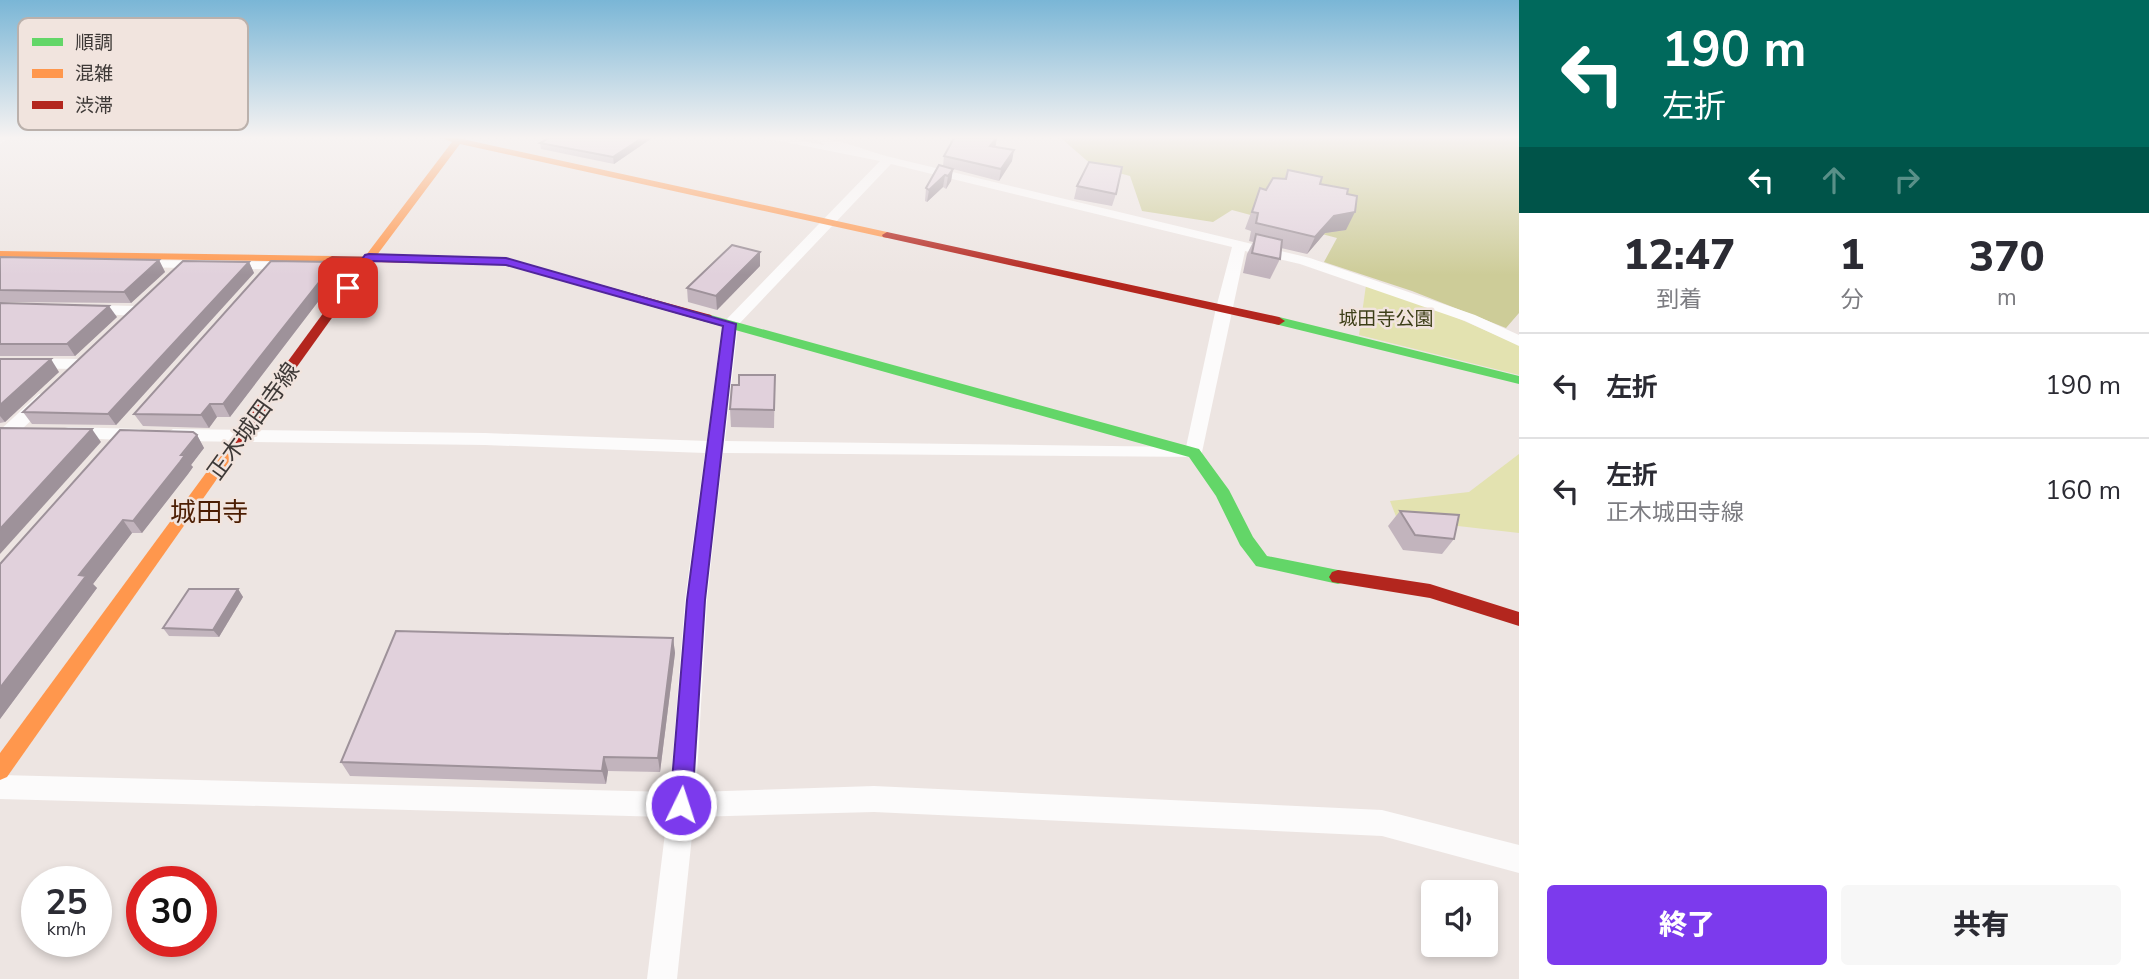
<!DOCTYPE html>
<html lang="ja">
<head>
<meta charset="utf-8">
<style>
	:root { --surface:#fff; --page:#f7f7f7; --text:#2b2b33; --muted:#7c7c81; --line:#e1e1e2; --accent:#7c3aed }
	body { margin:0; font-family:"Nunito Sans","Noto Sans JP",sans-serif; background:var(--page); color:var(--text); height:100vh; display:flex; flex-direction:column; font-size:26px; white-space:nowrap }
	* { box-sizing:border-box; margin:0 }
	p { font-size:23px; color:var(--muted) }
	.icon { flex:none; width:38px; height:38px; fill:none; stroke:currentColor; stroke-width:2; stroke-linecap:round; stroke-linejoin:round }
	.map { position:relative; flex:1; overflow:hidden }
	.side { display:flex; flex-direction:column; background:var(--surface); width:630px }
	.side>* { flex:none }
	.guide { background:#00695c; color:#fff; overflow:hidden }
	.tools { position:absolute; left:1421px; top:880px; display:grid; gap:14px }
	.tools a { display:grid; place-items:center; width:77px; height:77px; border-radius:7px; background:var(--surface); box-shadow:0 4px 10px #0003; font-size:35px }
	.speed { position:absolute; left:21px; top:866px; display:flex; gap:14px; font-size:35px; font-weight:700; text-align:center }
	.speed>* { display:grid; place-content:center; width:91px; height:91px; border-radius:50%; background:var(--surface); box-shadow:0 4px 10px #0003; line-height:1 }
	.speed small { font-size:18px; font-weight:400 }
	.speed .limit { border:10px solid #d22; background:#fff; color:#111 }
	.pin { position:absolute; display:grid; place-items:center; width:60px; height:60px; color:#fff; margin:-30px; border-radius:14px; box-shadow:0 4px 10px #0006 }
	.me { position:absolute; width:77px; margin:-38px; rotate:4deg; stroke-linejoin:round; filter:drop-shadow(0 0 5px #0008) }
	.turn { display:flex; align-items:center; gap:24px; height:147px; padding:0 28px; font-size:32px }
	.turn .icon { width:91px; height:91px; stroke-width:2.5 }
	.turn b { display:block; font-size:49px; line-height:60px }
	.lanes { display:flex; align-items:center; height:66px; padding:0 28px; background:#0003; justify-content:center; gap:35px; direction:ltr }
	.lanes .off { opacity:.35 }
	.eta { display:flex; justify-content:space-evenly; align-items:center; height:119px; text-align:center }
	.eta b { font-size:42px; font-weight:800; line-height:49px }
	.action { display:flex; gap:14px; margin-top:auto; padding:14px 28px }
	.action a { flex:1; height:80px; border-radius:7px; background:var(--accent); color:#fff; font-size:28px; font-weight:800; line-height:80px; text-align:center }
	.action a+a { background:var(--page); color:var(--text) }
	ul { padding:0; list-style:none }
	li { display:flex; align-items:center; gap:21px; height:105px; padding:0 28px; border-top:2px solid var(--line) }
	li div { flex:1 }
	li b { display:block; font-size:26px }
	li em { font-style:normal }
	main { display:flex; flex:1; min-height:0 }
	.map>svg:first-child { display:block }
</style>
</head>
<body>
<main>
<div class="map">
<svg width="1519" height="979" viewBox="0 0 1519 979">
	<rect width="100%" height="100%" fill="#ede5e2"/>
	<g fill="#e3e2b0">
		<polygon points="1366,285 1448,314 1519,345 1519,375 1359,335"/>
		<polygon points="1519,454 1519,533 1397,519 1390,501 1469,492"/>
	</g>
	<polygon fill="#cdcc98" points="1061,138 1519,138 1519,313 1506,328 1412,291 1324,262 1337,238 1232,210 1213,222 1142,211 1130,176 1093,166"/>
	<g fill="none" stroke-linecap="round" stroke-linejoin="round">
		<g fill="#fcfbfb" fill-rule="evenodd">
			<polygon points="0,138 10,138 0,144"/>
			<path d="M765,138H788L824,145L815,138C838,138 866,151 890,157L1310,258L1475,315L1519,335V346L1465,321L1300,264L1245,251L1201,457L723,453L707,600L696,792L874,786L1382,810L1519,845V873L1382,836L874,812L694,817L677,979H647L667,817L0,799V775L670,792L685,600L705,453L485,445L173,441L164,435L173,429L485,433L707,441L722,324L880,161ZM891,164L1232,247L1216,308L1186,447L725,441L738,325Z"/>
			<polygon points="137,260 363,263 370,267 363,271 132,267 132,261"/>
			<polygon points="89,305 136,306 144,311 136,316 84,313 84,307"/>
			<polygon points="0,358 80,359 88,364 80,369 0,368"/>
			<polygon points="45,393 54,398 51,402 6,444 0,446 0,430 39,394"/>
			<polygon points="68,427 140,429 149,435 140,441 62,437 59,433 62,429"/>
		</g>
		<g fill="#63d668" fill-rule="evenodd">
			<polygon points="707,314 1199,449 1229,490 1253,537 1267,556 1338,570 1344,572 1347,577 1344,582 1338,584 1256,566 1240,545 1216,496 1189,457 703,321 701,318"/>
			<polygon points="1279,317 1519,376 1519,384 1275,324 1273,321"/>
		</g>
		<g fill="#ff974d" fill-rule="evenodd">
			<polygon points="442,138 458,138 887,232 892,235 887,238 460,144 365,271 357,271 357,267 452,142"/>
			<polygon points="0,251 332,256 338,259 332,262 0,257"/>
			<polygon points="233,441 240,446 238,449 7,777 0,780 0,753 228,443"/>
		</g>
		<g fill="#b3261e" fill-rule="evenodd">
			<polygon points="887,232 1279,317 1285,321 1279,325 883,237 882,235"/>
			<polygon points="332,256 506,259 711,315 713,318 707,322 703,321 506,265 328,261 326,259"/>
			<polygon points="361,266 367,269 238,449 228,449 226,446 228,443 357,267"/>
			<polygon points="1338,570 1430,584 1519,612 1519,626 1430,598 1332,582 1329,577 1332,572"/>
		</g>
	</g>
	<g fill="#c2b4bd">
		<polygon points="652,138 614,164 541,149 540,143"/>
		<polygon points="997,138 995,147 1012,161 999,181 953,169 951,181 946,189 943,187 927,202 925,201 926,188 943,166 944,156"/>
		<polygon points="1288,170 1320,184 1346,230 1325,233 1307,254 1281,248 1280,259 1270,279 1243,273 1247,254 1253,242 1249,241 1251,231 1245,229 1260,188 1266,190 1284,179"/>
		<polygon points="1077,186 1116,194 1112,206 1074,199"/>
		<polygon points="0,257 159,260 165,272 131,303 0,302"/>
		<polygon points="249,262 254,273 116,425 32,424 23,412"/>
		<polygon points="335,262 340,273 230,417 217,417 209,428 143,426 134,414"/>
		<polygon points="760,266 717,310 688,302 687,288"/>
		<polygon points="0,303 117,317 75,356 0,356"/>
		<polygon points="0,359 59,372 5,422 0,423"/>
		<polygon points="775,375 774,428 731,427 730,409 739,385"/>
		<polygon points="197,435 204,448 191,465 193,467 188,474 142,533 132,533 93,584 97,588 0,719 0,564"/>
		<polygon points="1400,511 1454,539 1442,554 1403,550 1388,526"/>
		<polygon points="238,589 243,597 219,637 169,636 163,628"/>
		<polygon points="673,638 675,653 660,772 608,771 606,784 350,776 341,762"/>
	</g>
	<g fill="#9e929a">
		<polygon points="642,138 652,138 614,164 613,157"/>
		<polygon points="997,138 995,148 990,146"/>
		<polygon points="1014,150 1012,161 999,181 1001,169"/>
		<polygon points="953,169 951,181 946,189 948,176"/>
		<polygon points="945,175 943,187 927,202 929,190"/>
		<polygon points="1355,212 1346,230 1325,233 1307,254 1315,237 1334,216"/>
		<polygon points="760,252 760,266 717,310 716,296"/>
		<polygon points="159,260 165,272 131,303 124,292"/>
		<polygon points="249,262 254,273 116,425 108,414"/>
		<polygon points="335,262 340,273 230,417 223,404"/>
		<polygon points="109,306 117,317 75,356 67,344"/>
		<polygon points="51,359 59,372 5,422 0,416 0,405"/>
		<polygon points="210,404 217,417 209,428 201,415"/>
		<polygon points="92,429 101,442 0,554 0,529"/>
		<polygon points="197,435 204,448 191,465 193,467 188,474 142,533 133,521"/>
		<polygon points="123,520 132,533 93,584 97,588 0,719 0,688 79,575"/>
		<polygon points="238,589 243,597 219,637 213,630"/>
		<polygon points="673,638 675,653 660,772 658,758"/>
		<polygon points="604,757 608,771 606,784 602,771"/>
	</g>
	<g fill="#e1d1dc" stroke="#9e929a" stroke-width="2">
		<polygon points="549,138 642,138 613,157 540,143"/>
		<polygon points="954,138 996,138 990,146 1014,150 1001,169 944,156"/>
		<polygon points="1089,162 1122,167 1116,194 1077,186"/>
		<polygon points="939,165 953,169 948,176 945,175 929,190 926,188"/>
		<polygon points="1288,170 1322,177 1320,184 1348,189 1347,194 1357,196 1355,212 1334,216 1315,237 1256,223 1258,213 1252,212 1260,188 1266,190 1273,178 1286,179"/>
		<polygon points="1256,234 1282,240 1280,259 1252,253"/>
		<polygon points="732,245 760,252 716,296 687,288"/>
		<polygon points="0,257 159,260 124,292 0,290"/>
		<polygon points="183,261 249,262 108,414 23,412"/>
		<polygon points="271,261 335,262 223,404 210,404 201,415 134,414"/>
		<polygon points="0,303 109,306 67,344 0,344"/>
		<polygon points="0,359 51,359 0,405"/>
		<polygon points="739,375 775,375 774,410 730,409 732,385 739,385"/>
		<polygon points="0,428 92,429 0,529"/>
		<polygon points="120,430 193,432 197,435 181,455 185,455 180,462 133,521 123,520 79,575 86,576 0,688 0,564"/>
		<polygon points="1400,511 1459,515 1454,539 1415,535"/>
		<polygon points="189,589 238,589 213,630 163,628"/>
		<polygon points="396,631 673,638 658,758 604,757 602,771 341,762"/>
	</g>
	<linearGradient id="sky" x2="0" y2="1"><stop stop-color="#7ab6d6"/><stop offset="0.5" stop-color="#f7f3f2"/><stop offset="1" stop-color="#f7f3f2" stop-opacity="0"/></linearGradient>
	<rect width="1519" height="275" fill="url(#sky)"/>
	<polygon fill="#7c3aed" stroke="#51269a" stroke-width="2" points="369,254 506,258 736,324 705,600 692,805 689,812 681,815 674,812 670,805 687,600 723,326 506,265 373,261 352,290 344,290 344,285 365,255"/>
	<g text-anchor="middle" stroke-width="5" stroke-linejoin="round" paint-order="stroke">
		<g font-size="19" fill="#3d3f18" stroke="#f1e4de">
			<text x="1386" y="325">城田寺公園</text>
		</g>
		<g font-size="23" fill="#3e3937" stroke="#f1e4de">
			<text transform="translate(253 421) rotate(-54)" y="8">正木城田寺線</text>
		</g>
		<g font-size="26" fill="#4c1d02" stroke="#f1e4de">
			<text x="209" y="521">城田寺</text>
		</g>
	</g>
	<rect x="18" y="18" width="230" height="112" rx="10" fill="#f1e4de" stroke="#bbb1ac" stroke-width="2"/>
	<rect x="32" y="38" width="31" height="8" fill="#63d668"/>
	<rect x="32" y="69" width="31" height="9" fill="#ff974d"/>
	<rect x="32" y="101" width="31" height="8" fill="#b3261e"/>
	<g font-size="19" fill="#3e3937">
		<text x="75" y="49">順調</text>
		<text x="75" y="80">混雑</text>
		<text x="75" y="112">渋滞</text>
	</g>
</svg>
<div class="tools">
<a><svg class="icon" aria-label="sound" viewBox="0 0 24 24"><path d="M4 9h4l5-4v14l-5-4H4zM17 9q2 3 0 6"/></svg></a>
</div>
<div class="speed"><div>25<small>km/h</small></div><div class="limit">30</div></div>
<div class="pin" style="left:348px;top:288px;background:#d93025"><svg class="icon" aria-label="arrive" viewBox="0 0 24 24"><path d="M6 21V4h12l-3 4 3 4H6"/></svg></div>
<svg class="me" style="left:681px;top:805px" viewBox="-20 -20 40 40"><circle r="17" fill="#7c3aed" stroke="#fff" stroke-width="3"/><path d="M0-11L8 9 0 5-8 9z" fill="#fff"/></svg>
</div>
<section class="side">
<div class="guide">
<div class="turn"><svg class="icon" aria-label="left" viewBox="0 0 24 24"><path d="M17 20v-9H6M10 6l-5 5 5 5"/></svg><div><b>190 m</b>左折</div></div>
<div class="lanes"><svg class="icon" aria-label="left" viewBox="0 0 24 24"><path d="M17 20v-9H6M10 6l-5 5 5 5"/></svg><svg class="icon off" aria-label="ahead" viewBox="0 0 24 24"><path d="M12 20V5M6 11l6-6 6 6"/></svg><svg class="icon off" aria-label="right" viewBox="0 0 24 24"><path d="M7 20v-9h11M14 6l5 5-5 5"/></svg></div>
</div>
<div class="eta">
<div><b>12:47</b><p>到着</p></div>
<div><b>1</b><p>分</p></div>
<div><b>370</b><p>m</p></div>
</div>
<ul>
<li><svg class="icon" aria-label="left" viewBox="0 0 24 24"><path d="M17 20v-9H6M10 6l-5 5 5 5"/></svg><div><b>左折</b></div><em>190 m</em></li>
<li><svg class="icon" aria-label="left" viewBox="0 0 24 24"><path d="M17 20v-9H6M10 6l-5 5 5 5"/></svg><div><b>左折</b><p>正木城田寺線</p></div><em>160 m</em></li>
</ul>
<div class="action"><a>終了</a><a>共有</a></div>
</section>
</main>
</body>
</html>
